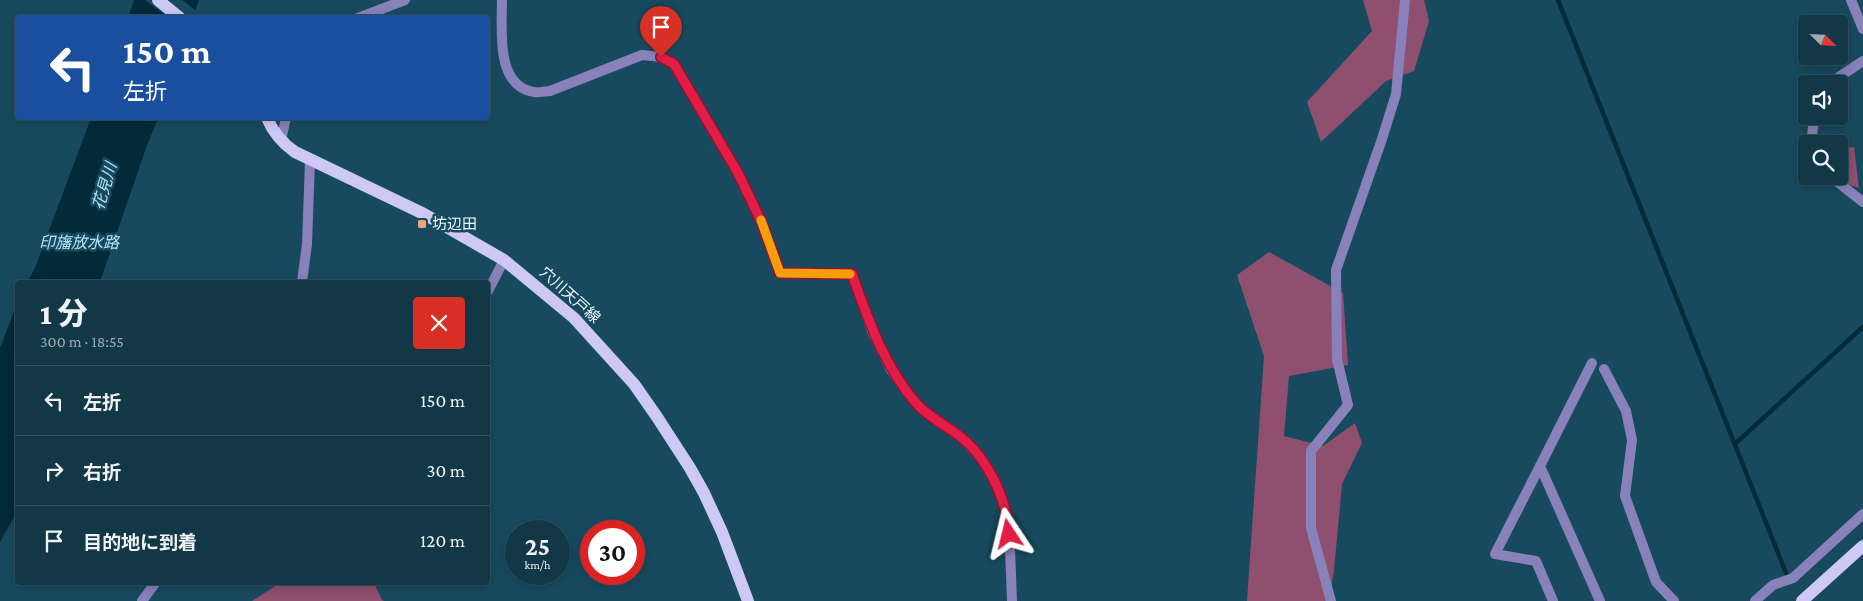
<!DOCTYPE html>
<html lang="ja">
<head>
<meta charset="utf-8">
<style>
	:root { --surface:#123847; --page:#1b3f4e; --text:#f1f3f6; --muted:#9cacb4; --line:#315260 }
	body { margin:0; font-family:"Crimson Pro","Noto Sans JP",serif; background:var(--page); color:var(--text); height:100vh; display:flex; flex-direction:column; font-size:19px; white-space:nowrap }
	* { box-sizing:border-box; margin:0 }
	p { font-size:16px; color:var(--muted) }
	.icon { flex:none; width:28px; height:28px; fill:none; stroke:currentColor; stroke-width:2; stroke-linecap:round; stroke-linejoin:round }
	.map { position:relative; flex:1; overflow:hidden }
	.details { position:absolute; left:15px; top:280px; width:475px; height:305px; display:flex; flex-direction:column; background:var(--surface); border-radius:5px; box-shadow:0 2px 12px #0003,0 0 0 1px var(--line) }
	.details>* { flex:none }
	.hud { position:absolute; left:15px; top:15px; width:475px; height:105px; border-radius:5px; box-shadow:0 2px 12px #0003,0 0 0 1px var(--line); background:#1a4fa0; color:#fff; overflow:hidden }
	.needle { width:32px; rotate:114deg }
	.fabs { position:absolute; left:1798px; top:15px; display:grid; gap:10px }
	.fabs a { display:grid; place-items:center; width:50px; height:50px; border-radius:5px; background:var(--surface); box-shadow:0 2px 12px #0003,0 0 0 1px var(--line); font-size:25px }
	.speed { position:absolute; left:505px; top:520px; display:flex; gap:10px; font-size:25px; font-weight:700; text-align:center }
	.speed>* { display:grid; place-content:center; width:65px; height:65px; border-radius:50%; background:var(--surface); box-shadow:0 2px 12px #0003,0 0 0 1px var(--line); line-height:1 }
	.speed small { font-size:12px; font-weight:400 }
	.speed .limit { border:8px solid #d22; background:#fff; color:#111 }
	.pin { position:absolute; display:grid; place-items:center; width:42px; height:42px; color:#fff; margin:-51px -21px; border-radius:50% 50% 50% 0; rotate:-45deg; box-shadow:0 0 5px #0007 }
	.pin .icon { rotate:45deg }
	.me { position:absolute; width:55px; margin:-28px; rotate:350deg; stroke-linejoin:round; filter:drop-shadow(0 0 4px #0008) }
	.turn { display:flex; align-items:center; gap:18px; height:105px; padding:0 25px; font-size:22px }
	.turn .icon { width:65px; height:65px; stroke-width:2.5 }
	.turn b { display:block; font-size:35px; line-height:42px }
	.round { display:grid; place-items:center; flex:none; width:52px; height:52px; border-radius:5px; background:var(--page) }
	.summary { display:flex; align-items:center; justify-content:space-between; height:85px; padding:0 25px }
	h1 { font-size:30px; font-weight:800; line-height:38px }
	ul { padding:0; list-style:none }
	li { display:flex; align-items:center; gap:15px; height:70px; padding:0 25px; border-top:1px solid var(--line) }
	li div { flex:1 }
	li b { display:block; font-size:19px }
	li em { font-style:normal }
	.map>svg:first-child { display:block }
</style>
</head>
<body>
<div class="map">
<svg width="1863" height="601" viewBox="0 0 1863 601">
	<rect width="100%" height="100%" fill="#184a5f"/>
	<g fill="#8f506f">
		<polygon points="1363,0 1424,0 1429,21 1414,71 1386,81 1321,142 1307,102 1372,31"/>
		<polygon points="1854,147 1859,188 1850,185 1838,176 1839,149"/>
		<polygon points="1269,252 1343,293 1348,365 1289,376 1284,436 1323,446 1355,423 1362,443 1342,484 1334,570 1329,601 1247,601 1264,356 1237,275"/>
		<polygon points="280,583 374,583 382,600 384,601 252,601"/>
	</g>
	<g fill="#022a39">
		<polygon points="134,0 199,0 193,17 128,18"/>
		<polygon points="91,118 158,118 145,151 100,282 28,282 36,265"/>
		<polygon points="17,304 17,512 0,542 0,348"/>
	</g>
	<polygon fill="#184a5f" points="145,0 182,0 198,12 196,18 168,17"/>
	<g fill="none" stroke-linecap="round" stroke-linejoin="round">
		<g stroke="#022a39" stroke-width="4.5">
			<polyline points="1558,0 1786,573"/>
			<polyline points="1736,443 1863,327"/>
		</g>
		<g stroke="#8881ba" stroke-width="10">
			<path d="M502,0C502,29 495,86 534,92C539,93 545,91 550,91L642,55L661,57L674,64L738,173L761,221L780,273L852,274L872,331L891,370L917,405L963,439L982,460L1000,492L1009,522L1012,601"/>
			<polyline points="1851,0 1863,29"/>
			<polyline points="358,18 405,0"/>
			<polyline points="1832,84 1839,77 1863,61"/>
			<polyline points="281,140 286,118"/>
			<polyline points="1811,144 1813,127 1817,116"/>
			<polyline points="1830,176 1863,202"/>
			<polyline points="302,282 307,244 310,161"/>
			<polyline points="488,291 504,260"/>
			<polyline points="1592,363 1540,466 1600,601"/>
			<polyline points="1604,369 1626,411 1632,440 1625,496 1656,582 1674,601"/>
			<polyline points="1540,466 1495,554 1536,561 1553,601"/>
			<polyline points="142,601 156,582"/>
			<polyline points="1331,601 1311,528 1311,451 1348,405 1337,359 1336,270 1382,139 1396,94 1405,0"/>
			<polyline points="1755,601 1773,585 1793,578 1863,514"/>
		</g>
		<g stroke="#cdc8f6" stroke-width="12">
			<polyline points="158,0 180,18"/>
			<path d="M267,118C273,132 282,143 295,152L424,214L504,260L574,318L634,384L657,417L690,468L704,493L722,532L748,601"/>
			<polyline points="1802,601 1863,546"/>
		</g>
	</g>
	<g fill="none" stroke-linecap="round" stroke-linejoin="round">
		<defs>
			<path id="route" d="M661,57L674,64L738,173L761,221L780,273L852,274C869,321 883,364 916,403C928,417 947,426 961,437C988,459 1007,499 1009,534"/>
		</defs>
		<use href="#route" stroke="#92132f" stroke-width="12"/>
		<use href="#route" stroke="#e11d48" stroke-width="9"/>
		<polyline stroke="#f59e0b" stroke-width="9" points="761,220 780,273 850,274"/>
	</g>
	<rect fill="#f0a378" stroke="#184a5f" stroke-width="2" x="417" y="219" width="10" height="10" rx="2.5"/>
	<g text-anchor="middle" stroke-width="5" stroke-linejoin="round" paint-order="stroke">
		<g font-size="15" fill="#ebf7fe" stroke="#184a5f" text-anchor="start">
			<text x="432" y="229">坊辺田</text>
		</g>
		<g font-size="15" fill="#ebf7fe" stroke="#184a5f">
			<text transform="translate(570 295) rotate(42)" y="5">穴川天戸線</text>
		</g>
		<g font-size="16" font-style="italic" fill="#b0e3fc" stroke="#184a5f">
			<text transform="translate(104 186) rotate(-73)" y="6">花見川</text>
			<text x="79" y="248">印旛放水路</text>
		</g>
	</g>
</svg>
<div class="fabs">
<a><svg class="needle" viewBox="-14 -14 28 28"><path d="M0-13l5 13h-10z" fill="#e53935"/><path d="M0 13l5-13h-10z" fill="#9cacb4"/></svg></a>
<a><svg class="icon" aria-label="sound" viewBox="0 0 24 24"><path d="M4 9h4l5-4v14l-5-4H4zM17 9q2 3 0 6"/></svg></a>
<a><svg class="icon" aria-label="search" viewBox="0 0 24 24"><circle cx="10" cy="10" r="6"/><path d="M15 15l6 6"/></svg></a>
</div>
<div class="speed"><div>25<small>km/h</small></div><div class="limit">30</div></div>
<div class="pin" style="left:661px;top:57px;background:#d93025"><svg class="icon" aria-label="arrive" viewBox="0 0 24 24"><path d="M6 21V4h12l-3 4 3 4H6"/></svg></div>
<svg class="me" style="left:1009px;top:534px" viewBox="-20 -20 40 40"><path d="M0-17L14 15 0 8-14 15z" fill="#e11d48" stroke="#fff" stroke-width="4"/></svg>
<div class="hud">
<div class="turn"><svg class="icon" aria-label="left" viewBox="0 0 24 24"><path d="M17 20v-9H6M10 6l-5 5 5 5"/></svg><div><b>150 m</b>左折</div></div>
</div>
<section class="details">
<div class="summary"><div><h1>1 分</h1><p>300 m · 18:55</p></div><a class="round" style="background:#d93025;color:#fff"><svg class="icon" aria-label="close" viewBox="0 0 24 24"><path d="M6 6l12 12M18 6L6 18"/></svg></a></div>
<ul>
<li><svg class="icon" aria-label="left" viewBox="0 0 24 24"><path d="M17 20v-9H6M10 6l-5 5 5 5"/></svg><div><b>左折</b></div><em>150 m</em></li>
<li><svg class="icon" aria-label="right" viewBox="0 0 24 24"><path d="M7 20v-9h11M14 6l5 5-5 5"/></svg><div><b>右折</b></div><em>30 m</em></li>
<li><svg class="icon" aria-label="arrive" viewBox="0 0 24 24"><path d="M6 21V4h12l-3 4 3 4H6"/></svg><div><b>目的地に到着</b></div><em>120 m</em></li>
</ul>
</section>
</div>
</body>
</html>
